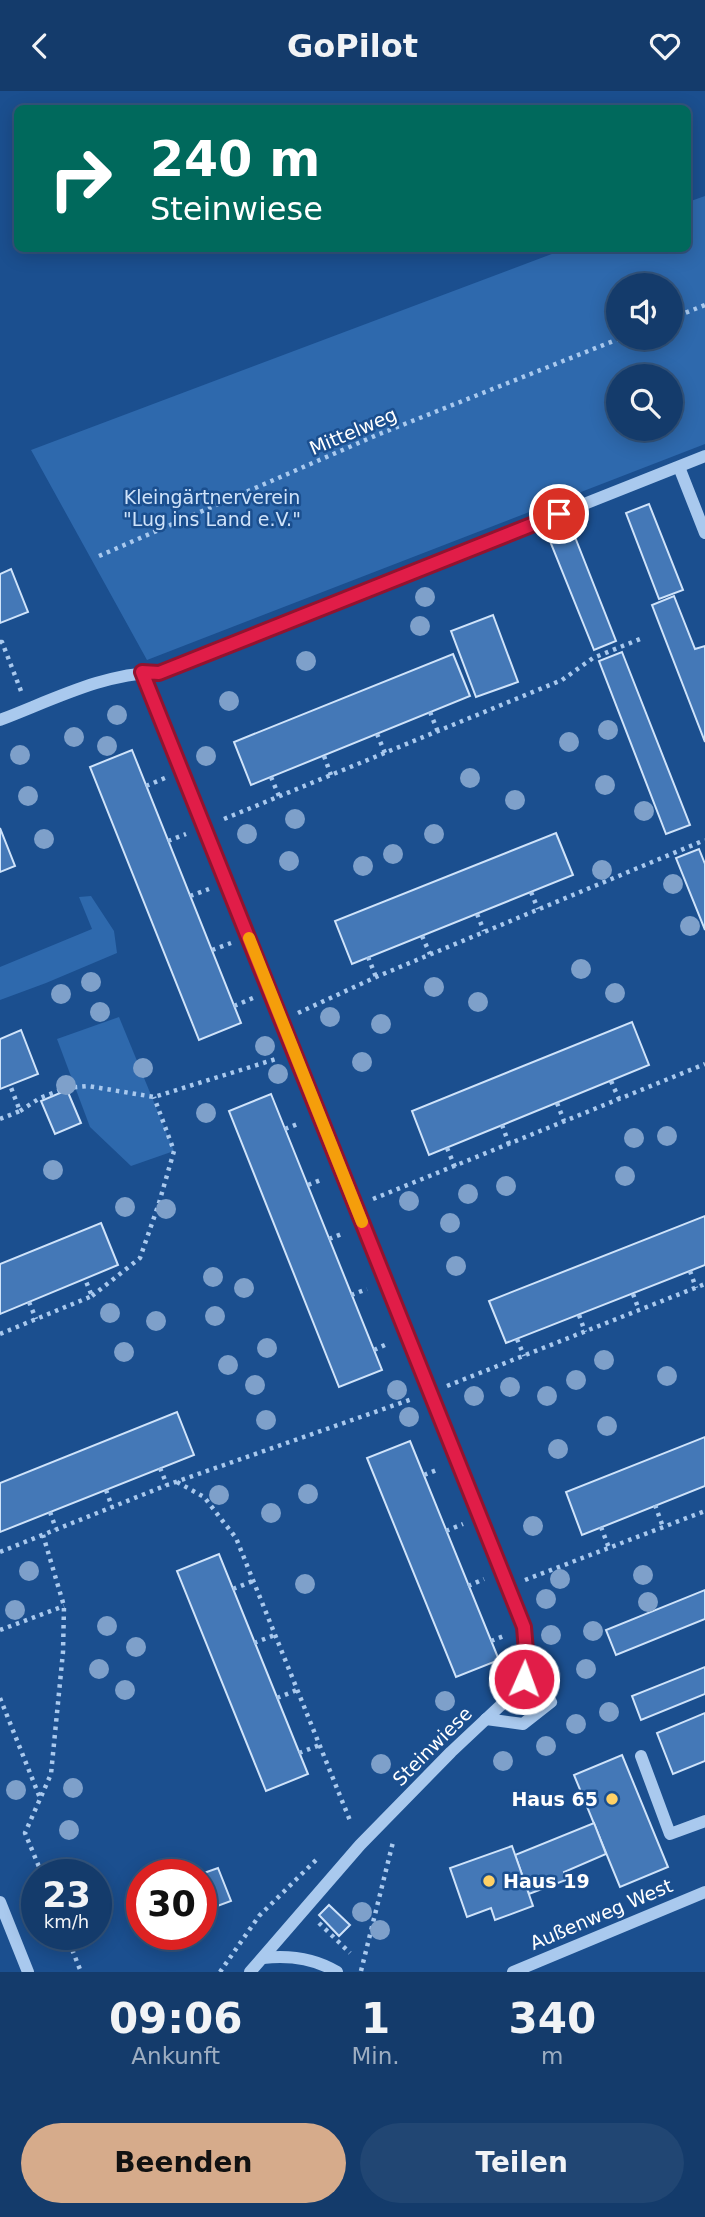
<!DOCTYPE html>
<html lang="de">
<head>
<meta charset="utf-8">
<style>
	:root { --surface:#143b6b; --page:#214673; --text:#f1f3f6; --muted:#9dadc1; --line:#33557e; --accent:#d6ab8b }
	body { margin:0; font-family:"DejaVu Sans",sans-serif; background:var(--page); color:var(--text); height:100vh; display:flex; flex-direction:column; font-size:26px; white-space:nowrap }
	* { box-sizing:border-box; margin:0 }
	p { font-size:23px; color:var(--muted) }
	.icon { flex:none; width:38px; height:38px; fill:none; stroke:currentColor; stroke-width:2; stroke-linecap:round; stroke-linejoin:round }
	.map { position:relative; height:1881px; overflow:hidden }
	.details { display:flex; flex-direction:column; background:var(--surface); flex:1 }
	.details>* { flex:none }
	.banner { position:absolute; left:14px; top:14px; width:677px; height:147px; border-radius:10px; box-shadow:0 4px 18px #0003,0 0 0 2px var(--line); background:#00695c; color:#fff; overflow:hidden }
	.controls { position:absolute; left:606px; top:182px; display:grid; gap:14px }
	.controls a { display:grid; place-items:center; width:77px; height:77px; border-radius:50%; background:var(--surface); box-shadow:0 4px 18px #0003,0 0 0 2px var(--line); font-size:35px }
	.speed { position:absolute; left:21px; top:1768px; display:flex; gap:14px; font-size:35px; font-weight:700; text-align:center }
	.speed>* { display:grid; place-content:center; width:91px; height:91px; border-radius:50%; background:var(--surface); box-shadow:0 4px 18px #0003,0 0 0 2px var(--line); line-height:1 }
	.speed small { font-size:18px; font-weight:400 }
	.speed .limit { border:10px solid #d22; background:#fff; color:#111 }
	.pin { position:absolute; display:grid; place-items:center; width:60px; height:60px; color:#fff; margin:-30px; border:4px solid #fff; border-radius:50%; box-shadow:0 2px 7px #0007 }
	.me { position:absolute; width:77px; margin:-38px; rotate:2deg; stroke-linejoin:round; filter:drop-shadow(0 0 5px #0008) }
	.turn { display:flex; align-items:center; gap:24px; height:147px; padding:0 21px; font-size:32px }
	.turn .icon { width:91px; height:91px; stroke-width:2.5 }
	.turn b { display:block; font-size:49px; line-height:60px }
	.eta { display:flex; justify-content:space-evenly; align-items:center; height:119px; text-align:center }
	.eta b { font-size:42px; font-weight:600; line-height:49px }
	.primary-button { display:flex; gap:14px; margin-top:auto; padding:14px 21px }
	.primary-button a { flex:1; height:80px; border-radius:42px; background:var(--accent); color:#111; font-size:28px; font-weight:600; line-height:80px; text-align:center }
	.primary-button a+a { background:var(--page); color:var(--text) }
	header { display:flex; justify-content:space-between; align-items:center; height:91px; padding:0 21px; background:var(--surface); font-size:32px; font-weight:600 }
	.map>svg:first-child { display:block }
</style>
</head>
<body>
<header><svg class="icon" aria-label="back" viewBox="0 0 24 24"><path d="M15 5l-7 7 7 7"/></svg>GoPilot<svg class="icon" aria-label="heart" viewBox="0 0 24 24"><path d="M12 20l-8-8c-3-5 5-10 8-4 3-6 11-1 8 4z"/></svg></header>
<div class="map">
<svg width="705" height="1881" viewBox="0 0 705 1881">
	<rect width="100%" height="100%" fill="#1b4f8f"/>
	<g fill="#2e69ad" fill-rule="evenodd">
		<path d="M705,105V353L147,569L31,359L565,158H688V111ZM618,194H670V247H618ZM618,285H670V338H618Z"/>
		<polygon points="91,805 114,840 117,862 46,892 0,909 0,876 92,838 79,806"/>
		<polygon points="119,926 174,1060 131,1075 90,1036 57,948"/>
	</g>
	<g fill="#4478b7" stroke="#cfe3fa" stroke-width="2">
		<polygon points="649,413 683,499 659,508 626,422"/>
		<polygon points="573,441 616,550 594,559 550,450"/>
		<polygon points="11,478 28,521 0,532 0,483"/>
		<polygon points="674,505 695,558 705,555 705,651 652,514"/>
		<polygon points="493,524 518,591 476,606 451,540"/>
		<polygon points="622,561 690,734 666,743 599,570"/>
		<polygon points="453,563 470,605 251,694 234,651"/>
		<polygon points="132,659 241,932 199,949 90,676"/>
		<polygon points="0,737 15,775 0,781"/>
		<polygon points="556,742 573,784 352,873 335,830"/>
		<polygon points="699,758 705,773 705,839 676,767"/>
		<polygon points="632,931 649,974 429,1064 412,1020"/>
		<polygon points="21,939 38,983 0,998 0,948"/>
		<polygon points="67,999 81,1032 55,1043 41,1010"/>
		<polygon points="271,1003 382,1279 339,1296 229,1020"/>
		<polygon points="705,1125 705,1174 506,1252 489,1210"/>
		<polygon points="101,1132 118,1174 0,1223 0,1173"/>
		<polygon points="177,1321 194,1364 0,1441 0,1392"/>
		<polygon points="705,1346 705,1395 582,1444 566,1401"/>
		<polygon points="410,1350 499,1569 456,1586 367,1367"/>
		<polygon points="219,1463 308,1683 266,1700 177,1480"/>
		<polygon points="705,1499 705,1528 616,1564 606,1539"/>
		<polygon points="705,1576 705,1603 641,1629 632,1605"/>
		<polygon points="705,1622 705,1670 673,1683 657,1642"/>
		<polygon points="622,1664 668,1776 620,1796 574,1684"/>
		<polygon points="594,1732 606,1763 564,1781 566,1789 529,1803 515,1764"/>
		<polygon points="512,1755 533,1815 495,1829 491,1817 467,1826 450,1777"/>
		<polygon points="218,1777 231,1810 201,1821 201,1783"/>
		<polygon points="329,1814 350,1834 339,1845 319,1824"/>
	</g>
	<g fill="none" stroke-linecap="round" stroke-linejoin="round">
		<g stroke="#a9c9ee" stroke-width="4.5" stroke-dasharray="3.5 5" stroke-linecap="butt">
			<polyline points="670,228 705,214"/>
			<polyline points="99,465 377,344 621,247"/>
			<polyline points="0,551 2,551 21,600"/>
			<polyline points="430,621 438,641"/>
			<polyline points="377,643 385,662"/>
			<polyline points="324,665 331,684"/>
			<polyline points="271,686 279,705"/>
			<polyline points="146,695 165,687"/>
			<polyline points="224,728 562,589 593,567 640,548"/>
			<polyline points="168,750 186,743"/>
			<polyline points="531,801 538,818"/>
			<polyline points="190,805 209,798"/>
			<polyline points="477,823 484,840"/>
			<polyline points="422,845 430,863"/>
			<polyline points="212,859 231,852"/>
			<polyline points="368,866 376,886"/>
			<polyline points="234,915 253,907"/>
			<polyline points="298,922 376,886 705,749"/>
			<polyline points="611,990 619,1008"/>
			<polyline points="557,1012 564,1030"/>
			<polyline points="20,1020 40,1007 66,997 88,995 154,1006 276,968"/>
			<polyline points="0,1028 20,1020 10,994"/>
			<polyline points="502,1034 509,1053"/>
			<polyline points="285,1038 300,1032"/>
			<polyline points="447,1057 455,1076"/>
			<polyline points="308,1094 323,1088"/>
			<polyline points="373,1108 705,973"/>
			<polyline points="329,1148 344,1142"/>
			<polyline points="690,1180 696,1197"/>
			<polyline points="633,1203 639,1219"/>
			<polyline points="351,1204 367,1198"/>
			<polyline points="92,1205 140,1167 159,1112 174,1060 154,1006"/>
			<polyline points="29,1211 36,1228"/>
			<polyline points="579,1224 585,1241"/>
			<polyline points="0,1243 92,1205 85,1188"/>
			<polyline points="517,1248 524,1265"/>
			<polyline points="374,1259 389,1252"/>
			<polyline points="447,1295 705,1193"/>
			<polyline points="160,1377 167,1394"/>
			<polyline points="424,1384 439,1378"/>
			<polyline points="177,1391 204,1406 236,1447 351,1732"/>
			<polyline points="106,1399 112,1416"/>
			<polyline points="655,1414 663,1436"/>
			<polyline points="50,1421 56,1438"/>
			<polyline points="601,1436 609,1457"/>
			<polyline points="446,1440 463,1433"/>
			<polyline points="0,1461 167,1394 412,1308"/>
			<polyline points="525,1489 705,1420"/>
			<polyline points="468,1495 484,1488"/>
			<polyline points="233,1498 253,1490"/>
			<polyline points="0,1539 64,1515"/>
			<polyline points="491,1550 504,1545"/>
			<polyline points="254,1552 275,1544"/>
			<polyline points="0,1607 40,1707"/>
			<polyline points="277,1607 297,1599"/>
			<polyline points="299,1662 320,1654"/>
			<polyline points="42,1783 25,1742 51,1683 63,1561 64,1515 43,1444"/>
			<polyline points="319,1832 350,1862"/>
			<polyline points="66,1843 81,1881"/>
			<polyline points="361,1880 393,1751"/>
			<polyline points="220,1881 259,1825 316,1769"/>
		</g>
		<g stroke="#a9c9ee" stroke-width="12">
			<polyline points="679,376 705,442"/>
			<polyline points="142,581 524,1536 527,1571 524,1588 500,1615 451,1661 360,1754 250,1881"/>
			<path d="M0,629C48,611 108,580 159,582L705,365"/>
			<polyline points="486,1628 523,1633 551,1611 527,1571"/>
			<polyline points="641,1665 670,1743 705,1730"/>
			<polyline points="0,1811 28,1881"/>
			<path d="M263,1867C289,1864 314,1867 337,1881"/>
			<polyline points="513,1881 705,1801"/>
		</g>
	</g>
	<g fill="#7ea0ca">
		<circle cx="425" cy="506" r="10"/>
		<circle cx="420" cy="535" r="10"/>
		<circle cx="306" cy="570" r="10"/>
		<circle cx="229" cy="610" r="10"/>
		<circle cx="117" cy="624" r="10"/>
		<circle cx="608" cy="639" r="10"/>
		<circle cx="74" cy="646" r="10"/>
		<circle cx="569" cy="651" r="10"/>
		<circle cx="107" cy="655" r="10"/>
		<circle cx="20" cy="664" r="10"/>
		<circle cx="206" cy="665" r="10"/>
		<circle cx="470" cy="687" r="10"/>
		<circle cx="605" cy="694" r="10"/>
		<circle cx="28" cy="705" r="10"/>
		<circle cx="515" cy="709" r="10"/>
		<circle cx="644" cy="720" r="10"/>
		<circle cx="295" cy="728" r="10"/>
		<circle cx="247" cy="743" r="10"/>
		<circle cx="434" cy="743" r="10"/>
		<circle cx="44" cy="748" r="10"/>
		<circle cx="393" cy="763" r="10"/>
		<circle cx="289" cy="770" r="10"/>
		<circle cx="363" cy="775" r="10"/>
		<circle cx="602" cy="779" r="10"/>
		<circle cx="673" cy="793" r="10"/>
		<circle cx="690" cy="835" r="10"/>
		<circle cx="581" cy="878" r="10"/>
		<circle cx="91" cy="891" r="10"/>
		<circle cx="434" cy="896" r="10"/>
		<circle cx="615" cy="902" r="10"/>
		<circle cx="61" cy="903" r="10"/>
		<circle cx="478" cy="911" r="10"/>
		<circle cx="100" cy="921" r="10"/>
		<circle cx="330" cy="926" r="10"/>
		<circle cx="381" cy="933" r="10"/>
		<circle cx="265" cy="955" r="10"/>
		<circle cx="362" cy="971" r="10"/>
		<circle cx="143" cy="977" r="10"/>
		<circle cx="278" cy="983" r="10"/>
		<circle cx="66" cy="994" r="10"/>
		<circle cx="206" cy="1022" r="10"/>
		<circle cx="667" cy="1045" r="10"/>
		<circle cx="634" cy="1047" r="10"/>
		<circle cx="53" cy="1079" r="10"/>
		<circle cx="625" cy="1085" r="10"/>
		<circle cx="506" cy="1095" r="10"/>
		<circle cx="468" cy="1103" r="10"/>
		<circle cx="409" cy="1110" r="10"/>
		<circle cx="125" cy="1116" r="10"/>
		<circle cx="166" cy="1118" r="10"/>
		<circle cx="450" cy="1132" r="10"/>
		<circle cx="456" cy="1175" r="10"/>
		<circle cx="213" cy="1186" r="10"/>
		<circle cx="244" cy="1197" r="10"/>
		<circle cx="110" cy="1222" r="10"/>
		<circle cx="215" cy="1225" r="10"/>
		<circle cx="156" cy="1230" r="10"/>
		<circle cx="267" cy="1257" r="10"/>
		<circle cx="124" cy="1261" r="10"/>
		<circle cx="604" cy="1269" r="10"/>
		<circle cx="228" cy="1274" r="10"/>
		<circle cx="667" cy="1285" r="10"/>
		<circle cx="576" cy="1289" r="10"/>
		<circle cx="255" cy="1294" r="10"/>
		<circle cx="510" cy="1296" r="10"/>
		<circle cx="397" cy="1299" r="10"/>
		<circle cx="474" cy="1305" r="10"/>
		<circle cx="547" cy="1305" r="10"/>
		<circle cx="409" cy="1326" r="10"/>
		<circle cx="266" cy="1329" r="10"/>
		<circle cx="607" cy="1335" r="10"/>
		<circle cx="558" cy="1358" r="10"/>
		<circle cx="308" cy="1403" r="10"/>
		<circle cx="219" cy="1404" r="10"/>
		<circle cx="271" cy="1422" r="10"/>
		<circle cx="533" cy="1435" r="10"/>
		<circle cx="29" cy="1480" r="10"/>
		<circle cx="643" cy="1484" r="10"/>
		<circle cx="560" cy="1488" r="10"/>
		<circle cx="305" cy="1493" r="10"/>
		<circle cx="546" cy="1508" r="10"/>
		<circle cx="648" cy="1511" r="10"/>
		<circle cx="15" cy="1519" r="10"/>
		<circle cx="107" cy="1535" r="10"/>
		<circle cx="593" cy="1540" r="10"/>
		<circle cx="551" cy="1544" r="10"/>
		<circle cx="136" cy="1556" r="10"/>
		<circle cx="99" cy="1578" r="10"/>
		<circle cx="586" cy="1578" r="10"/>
		<circle cx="125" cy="1599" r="10"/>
		<circle cx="445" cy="1610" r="10"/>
		<circle cx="609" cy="1621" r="10"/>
		<circle cx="576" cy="1633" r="10"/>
		<circle cx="546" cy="1655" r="10"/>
		<circle cx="503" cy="1670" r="10"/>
		<circle cx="381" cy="1673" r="10"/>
		<circle cx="73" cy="1697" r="10"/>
		<circle cx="16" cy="1699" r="10"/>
		<circle cx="69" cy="1739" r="10"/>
		<circle cx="362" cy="1821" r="10"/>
		<circle cx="380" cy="1839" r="10"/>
	</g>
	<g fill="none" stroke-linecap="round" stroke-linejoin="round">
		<defs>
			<polyline id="route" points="524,1588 527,1572 524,1536 142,581 159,582 559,423"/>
		</defs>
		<use href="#route" stroke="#92132f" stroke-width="18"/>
		<use href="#route" stroke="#e11d48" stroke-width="12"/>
		<polyline stroke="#f59e0b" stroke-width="12" points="249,847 362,1131"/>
	</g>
	<g fill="#ffd166" stroke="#1b4f8f" stroke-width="2.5">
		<circle cx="612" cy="1708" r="7"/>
		<circle cx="489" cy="1790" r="7"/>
	</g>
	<g text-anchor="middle" stroke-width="5" stroke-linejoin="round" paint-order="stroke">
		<g font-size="19" fill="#fff" stroke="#1b4f8f">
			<text transform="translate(353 340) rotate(-23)" y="7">Mittelweg</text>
			<text transform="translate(432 1655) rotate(-45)" y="7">Steinwiese</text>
			<text transform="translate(601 1823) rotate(-23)" y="7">Außenweg West</text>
		</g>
		<g font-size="19" fill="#cfe3fa" stroke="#1b4f8f">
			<text x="212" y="413">Kleingärtnerverein<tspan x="212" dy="22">"Lug ins Land e.V."</tspan></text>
		</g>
		<g font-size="19" font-weight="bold" fill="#fff" stroke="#1b4f8f" text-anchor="end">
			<text x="598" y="1715">Haus 65</text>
			<text x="503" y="1797" text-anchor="start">Haus 19</text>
		</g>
	</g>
</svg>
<div class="controls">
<a><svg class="icon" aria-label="sound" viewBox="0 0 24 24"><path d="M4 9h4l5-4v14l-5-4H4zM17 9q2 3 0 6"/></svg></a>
<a><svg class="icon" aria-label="search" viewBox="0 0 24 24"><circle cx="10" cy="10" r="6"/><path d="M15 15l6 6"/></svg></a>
</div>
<div class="speed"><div>23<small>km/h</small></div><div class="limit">30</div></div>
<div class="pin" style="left:559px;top:423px;background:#d93025"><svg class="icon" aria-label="arrive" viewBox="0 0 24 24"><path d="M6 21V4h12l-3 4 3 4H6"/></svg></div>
<svg class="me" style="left:524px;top:1588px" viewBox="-20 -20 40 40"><circle r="17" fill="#e11d48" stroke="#fff" stroke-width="3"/><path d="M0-11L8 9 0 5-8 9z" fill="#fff"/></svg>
<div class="banner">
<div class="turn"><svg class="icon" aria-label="right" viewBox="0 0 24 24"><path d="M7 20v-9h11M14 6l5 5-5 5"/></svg><div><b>240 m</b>Steinwiese</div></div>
</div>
</div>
<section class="details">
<div class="eta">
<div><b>09:06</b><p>Ankunft</p></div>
<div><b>1</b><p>Min.</p></div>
<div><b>340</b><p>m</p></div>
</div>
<div class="primary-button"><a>Beenden</a><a>Teilen</a></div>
</section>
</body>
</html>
